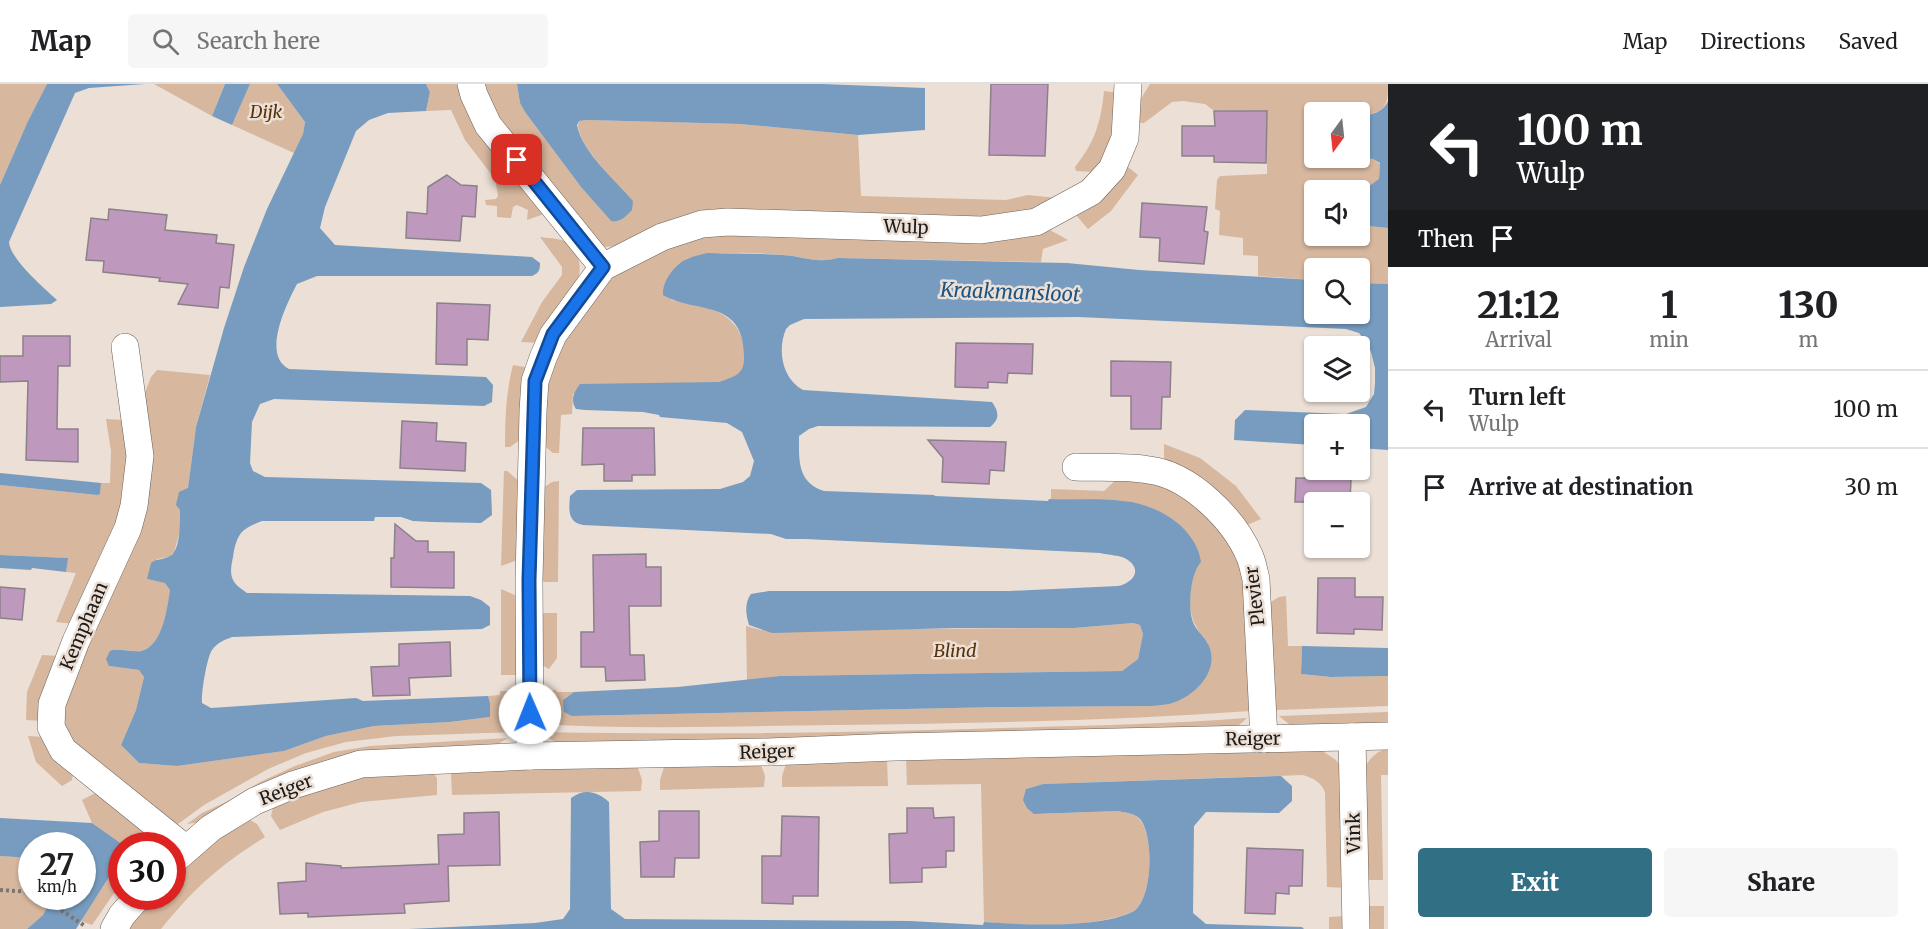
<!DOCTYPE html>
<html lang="en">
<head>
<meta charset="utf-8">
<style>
	:root { --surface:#fff; --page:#f6f6f6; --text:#202124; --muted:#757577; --line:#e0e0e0; --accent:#306f84 }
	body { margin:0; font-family:Merriweather,serif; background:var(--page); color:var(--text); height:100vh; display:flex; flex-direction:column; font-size:22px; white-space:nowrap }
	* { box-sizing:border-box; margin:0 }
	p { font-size:20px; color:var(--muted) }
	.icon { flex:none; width:33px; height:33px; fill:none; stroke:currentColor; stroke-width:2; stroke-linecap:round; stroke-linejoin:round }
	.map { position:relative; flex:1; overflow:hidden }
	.details { display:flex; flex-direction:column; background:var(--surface); width:540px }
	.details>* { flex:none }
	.banner { background:#202124; color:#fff; overflow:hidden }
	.needle { width:39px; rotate:195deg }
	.buttons { position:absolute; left:1304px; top:18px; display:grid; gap:12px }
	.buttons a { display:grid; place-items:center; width:66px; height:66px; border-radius:6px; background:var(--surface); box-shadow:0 2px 4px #0004; font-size:30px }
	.speed { position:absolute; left:18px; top:748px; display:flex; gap:12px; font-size:30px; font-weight:700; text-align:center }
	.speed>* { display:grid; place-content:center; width:78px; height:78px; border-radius:50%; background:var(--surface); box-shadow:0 2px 4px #0004; line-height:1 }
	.speed small { font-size:15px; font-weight:400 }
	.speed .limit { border:9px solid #d22; background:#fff; color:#111 }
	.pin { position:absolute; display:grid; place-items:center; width:51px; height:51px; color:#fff; margin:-26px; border-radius:12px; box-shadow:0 3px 9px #0006 }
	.me { position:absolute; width:66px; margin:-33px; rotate:359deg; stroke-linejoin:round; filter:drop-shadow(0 0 4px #0008) }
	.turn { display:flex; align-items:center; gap:21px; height:126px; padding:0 30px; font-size:27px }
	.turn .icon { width:78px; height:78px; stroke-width:2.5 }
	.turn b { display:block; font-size:42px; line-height:51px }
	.then { display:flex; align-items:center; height:57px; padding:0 30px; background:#0003; gap:12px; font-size:22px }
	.eta { display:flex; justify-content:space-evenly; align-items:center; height:102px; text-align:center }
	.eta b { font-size:36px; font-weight:800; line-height:42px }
	.action { display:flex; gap:12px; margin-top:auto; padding:12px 30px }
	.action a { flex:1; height:69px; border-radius:6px; background:var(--accent); color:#fff; font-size:24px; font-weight:800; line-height:69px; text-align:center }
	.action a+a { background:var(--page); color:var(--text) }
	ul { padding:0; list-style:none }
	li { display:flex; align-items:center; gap:18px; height:78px; padding:0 30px; border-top:2px solid var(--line) }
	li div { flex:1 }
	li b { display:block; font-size:22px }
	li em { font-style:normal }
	header { display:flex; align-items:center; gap:36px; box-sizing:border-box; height:84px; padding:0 30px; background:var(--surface); border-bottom:2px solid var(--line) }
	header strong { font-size:28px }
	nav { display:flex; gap:33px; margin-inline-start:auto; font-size:21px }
	.search { width:420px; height:54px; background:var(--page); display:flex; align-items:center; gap:15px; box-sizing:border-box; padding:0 21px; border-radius:6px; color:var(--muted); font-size:22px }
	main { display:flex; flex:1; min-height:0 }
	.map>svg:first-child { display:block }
</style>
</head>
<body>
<header>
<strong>Map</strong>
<div class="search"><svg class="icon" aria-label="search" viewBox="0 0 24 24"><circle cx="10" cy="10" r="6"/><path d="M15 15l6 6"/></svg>Search here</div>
<nav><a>Map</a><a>Directions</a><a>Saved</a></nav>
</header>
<main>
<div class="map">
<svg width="1388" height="845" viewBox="0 0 1388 845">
	<rect width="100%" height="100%" fill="#ebdfd6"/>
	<g fill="#d7b79e">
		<polygon points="0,0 47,0 28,37 0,101"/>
		<polygon points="154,0 225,0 212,32"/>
		<polygon points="250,0 277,0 305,38 303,51 294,69 232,41"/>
		<polygon points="426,0 462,0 544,130 527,136 528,126 517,121 513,123 511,134 497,133 497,122 486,121 485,116 496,115 498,112 495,95 465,56 451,26 426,27 430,8"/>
		<path d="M482,0H517L520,19L525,28L581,103L611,137L633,117C620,103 571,55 579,37L587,36L740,40L858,51L861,112L1006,116L1028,111L1057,114L1058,119L1007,134L749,127L619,162L603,163L498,36Z"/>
		<path d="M1150,0H1388C1388,23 1385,28 1362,32L1361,23L1325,25L1322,28H1314V74L1373,75L1380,80L1379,95L1369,102L1313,104L1306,114V131L1314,138V152H1359V141L1388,144V200L1359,199V184H1314V196L1258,192V172L1243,171V154L1219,151L1220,127L1215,125L1217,96L1220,92L1267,90V27L1213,26L1205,20L1183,17L1172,18L1144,39H1138L1140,16Z"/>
		<path d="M1104,7L1120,9V34L1096,88L1076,87L1075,83C1095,58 1101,38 1104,7Z"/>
		<polygon points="1124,80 1138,91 1111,127 1088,145 1076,131"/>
		<path d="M1048,145L1068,156L1043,165L1041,178L838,174C815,180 805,172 783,171C752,168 717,167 686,175L671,216C697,221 730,224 741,252C745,264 749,282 738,291C721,304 677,299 656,300C628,302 601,307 573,310L572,330L561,331L559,369H553L541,359L549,292L558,268L598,208L616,190L641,173L720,147Z"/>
		<path d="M540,153C547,154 557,154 564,157C581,164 582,185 577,200L540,259L521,258L542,218L562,191V183Z"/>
		<path d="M513,281L530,284L521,355L510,363H505C505,334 506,308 513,281Z"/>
		<path d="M157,286L210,291L196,343L188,404L180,426V447L174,468L169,473L157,475L147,495L166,499L170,506C167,525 163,565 139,567C129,568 119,564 110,567L109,582L139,586L144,593L136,626L121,661L139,679L177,682L284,667L326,652L374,642L450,638L490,633V619L488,612L500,611V607H507L518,614V640L514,648L396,652L346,658L306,669L268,685L204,721L178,740L172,737L75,664L64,647L66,606L140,438L142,316L151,293Z"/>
		<polygon points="106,335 125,336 129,358 127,415 74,540 56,538 76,489 66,488 67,474 0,471 0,401 97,411 100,409 101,399 110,399 111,367"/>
		<polygon points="1164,360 1200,374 1236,402 1261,435 1245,442 1164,379"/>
		<polygon points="504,387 507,387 521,399 520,475 501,482"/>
		<path d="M1119,393L1153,396L1207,426L1242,480L1250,627C1112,637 972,639 834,641C735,642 637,646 539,640L538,610L545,606H556L557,608H574L563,616L573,632L1001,623L1152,622L1175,618L1208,559C1185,535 1188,513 1196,483L1125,417L1051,415V405L1104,407Z"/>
		<polygon points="559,397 558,498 544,498 539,495 540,406 552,398"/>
		<polygon points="501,505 519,513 518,591 501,591"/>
		<polygon points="1286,512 1288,562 1302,562 1301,590 1331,593 1388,592 1388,622 1276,626 1269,519 1279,513"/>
		<polygon points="544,529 557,529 557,574 549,585 538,579 539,533"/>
		<polygon points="1133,539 1140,541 1143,550 1138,575 1122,587 780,592 747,597 746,542 761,546 1074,544"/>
		<polygon points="42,571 59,572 43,637 26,636 27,608"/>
		<polygon points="1388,628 1388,642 1290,641 1279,632"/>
		<path d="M1247,634L1239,641L1228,646L557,659L548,654L542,648C685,651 827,649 970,645C1063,642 1155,641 1247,634Z"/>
		<polygon points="28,652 45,653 73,688 72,696 62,702 36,678"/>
		<polygon points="508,654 495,662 420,664 201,738 187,740 202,729 237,713 258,699 295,682 334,668 370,662"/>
		<path d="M1388,664V691H1381L1383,796H1364V686C1369,674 1376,668 1388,664Z"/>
		<path d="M1321,666L1336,676L1340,682L1347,804L1327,803L1325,708C1321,698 1313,694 1303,691L1043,700L1026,705L1036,730L1118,727C1126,729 1134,729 1139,735C1155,752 1153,816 1132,828C1088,845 1032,842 984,838L981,700L907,701L906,674Z"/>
		<polygon points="887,675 888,702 782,703 782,692 787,677"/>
		<polygon points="760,678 765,692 764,703 660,706 660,696 665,680"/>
		<polygon points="637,681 642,696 641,707 452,711 451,690 454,685"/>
		<polygon points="430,685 437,694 437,711 361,718 323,728 280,746 271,732 274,720 344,695"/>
		<polygon points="99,707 156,757 151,762 121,762 119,758 92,739 82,716"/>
		<path d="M247,734L257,740L265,753C221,780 193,805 161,845H129L153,813H172L173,792L192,772Z"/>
		<polygon points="0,772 31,774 32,813 52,813 43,831 27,845 0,845"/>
		<polygon points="121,774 121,799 92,841 81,837"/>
		<rect x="1365" y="822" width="19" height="23"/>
		<polygon points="1346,832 1348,845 1329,845 1329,833"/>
	</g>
	<g fill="#779cbf">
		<path d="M47,0H145L89,4L75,9L9,158C10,175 44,204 57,216L51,220L0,223V101L28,37Z"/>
		<polygon points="225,0 250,0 232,41 212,32"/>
		<path d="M277,0H426L430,8L426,27L388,29L369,36L356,47L325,123L320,144L335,161L532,173L540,179C540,186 539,189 532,192H317L297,200C287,219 261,271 289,285L486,293L493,301L492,318L484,322L274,315L260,320L252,338L250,379L253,387L265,393L481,399L491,406L492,431L481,439L432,438L413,437L401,433H375L374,437H262C255,440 246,443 241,449C236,456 234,465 233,473C229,492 230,498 247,509L470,512L481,516L490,523V541L482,545L232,553C224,556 217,559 212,566C207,573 201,609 202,619L211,624L356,614L363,617L488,612L490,619V633L450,638L374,642L326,652L284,667L177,682L139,679L121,661L136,626L144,593L139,586L109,582L106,575L110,567L112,566C122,565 132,568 141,567C163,562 167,524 170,506L165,499L147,495L151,479C157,474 164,476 170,472C181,466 180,437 180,426L176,421L179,408L188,404L196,343L224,244L244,183L267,125L303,50L305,38Z"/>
		<path d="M517,0H822L925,4V46L858,51L740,40L587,36L579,37L577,41C582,68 615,96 633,117L632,126C626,132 620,139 611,137L581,103L525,28L520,19Z"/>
		<path d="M1388,17V144L1359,141V106H1314V138L1306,131V114L1313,104L1369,102L1379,95L1380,79L1373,75L1359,73V32C1371,31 1383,29 1388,17Z"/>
		<path d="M707,169C732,170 757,169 782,171C804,172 815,180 838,174L1067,179L1139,186L1314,196V230H1359V199L1388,200V366L1359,364V340H1314V361L1234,356L1235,336L1245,326L1346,330L1366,323L1374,310L1375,299V284L1371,268L1367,259L1359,249L1346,245L1078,233L804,235L790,241L786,245C777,266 782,295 803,306L992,318C999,328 1000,335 990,343L818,342L809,345L799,352C799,376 797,398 824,407L934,411L935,412L1048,417L1049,415C1073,416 1098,414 1123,417C1157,420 1196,443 1201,478C1191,488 1188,521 1192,535C1195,547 1205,552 1209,562C1219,586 1197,610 1175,618C1168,621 1159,621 1152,622L1001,623L572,632L564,628L563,616L574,608L678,603L780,592L1122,587L1138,575L1143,550L1140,541L1133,539L1074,544H955L772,549L749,541C746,531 744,519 751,510L769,507H1009L1118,502C1132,499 1143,487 1128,476C1121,471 1108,471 1100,469L805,455H786L771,450L583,441C567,438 569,425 570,412L577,406L720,405L743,398L750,392L754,377L742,348L727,339L660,333L659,331L643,328L585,326L576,325C570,316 574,308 580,300L719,298C735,292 745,291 744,271C743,214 695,230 663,211C662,198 674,181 687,175C693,172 701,171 707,169Z"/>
		<polygon points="0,389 101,399 100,410 97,411 0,401"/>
		<polygon points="0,471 68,474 66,488 32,484 31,486 0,484"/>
		<polygon points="1302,562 1388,564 1388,592 1331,593 1301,590"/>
		<path d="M1281,692L1292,702V717L1279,729L1206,728L1194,742L1193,829L1206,840L1302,843L1304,845H409L535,839L563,835L570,825L571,714C584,704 597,707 609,718L611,825L625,835L910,837L983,841L984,838C1027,841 1098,845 1134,827C1153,813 1154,752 1140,735C1134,729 1126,729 1118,727L1034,730L1027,724L1023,716L1026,705L1043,700Z"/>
		<polygon points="0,734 92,739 119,758 121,762 121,774 76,845 27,845 43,831 52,813 82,813 82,762 32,762 31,774 0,772"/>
	</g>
	<g fill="#be99bd" stroke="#8b818a" stroke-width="1.5">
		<polygon points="991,0 1048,0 1045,72 989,71"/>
		<polygon points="1214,27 1267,27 1266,79 1214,78 1214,72 1182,72 1182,42 1215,42"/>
		<polygon points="447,91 461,101 477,102 475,133 462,132 460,157 406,154 407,128 427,130 428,103"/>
		<polygon points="1142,119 1207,123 1204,147 1208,148 1204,180 1159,177 1160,154 1140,153"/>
		<polygon points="109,125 167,131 165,146 217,151 216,159 234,161 229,204 220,203 218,224 178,220 188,200 159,197 160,194 103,188 104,177 86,176 91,134 108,136"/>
		<polygon points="437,219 490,221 488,256 467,255 467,281 436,280"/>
		<polygon points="23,252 70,252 70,282 58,282 57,345 78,345 78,378 26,376 28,297 0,298 0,272 23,272"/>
		<polygon points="956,259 1033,260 1032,290 1008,289 1007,299 988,298 988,304 955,303"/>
		<polygon points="1111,277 1171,278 1170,313 1162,313 1161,345 1131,345 1131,312 1111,312"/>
		<polygon points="402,337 437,339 436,357 466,359 465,387 400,384"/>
		<polygon points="583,344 654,344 655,391 632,391 632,397 604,397 604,380 582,381"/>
		<polygon points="928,356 1006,358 1004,387 990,386 989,400 942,398 943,374"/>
		<polygon points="1296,394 1351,395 1350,418 1295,418"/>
		<polygon points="395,440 416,457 428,457 428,468 454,468 454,504 391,503 391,474 394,474"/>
		<polygon points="646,470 646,483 661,483 661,522 629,522 630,571 644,571 645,596 606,597 605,583 581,583 581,548 594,548 593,471"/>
		<polygon points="1318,494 1355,494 1355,513 1383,513 1382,546 1354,545 1354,550 1317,549"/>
		<polygon points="0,503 25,505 22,536 0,534"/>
		<polygon points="450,558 451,592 409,594 410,611 373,612 371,583 399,582 399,560"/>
		<polygon points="907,724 933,724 934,734 954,733 954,767 946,767 946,783 922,784 922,798 890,799 889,750 907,749"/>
		<polygon points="659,727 699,727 699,774 675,774 674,793 641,793 640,758 659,757"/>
		<polygon points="499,728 500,781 448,782 449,817 404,820 405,829 308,833 308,829 280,830 278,799 306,797 306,779 341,782 341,784 439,780 438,751 464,750 464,729"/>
		<polygon points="782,732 819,733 818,812 793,812 793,820 762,819 762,772 781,772"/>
		<polygon points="1247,764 1303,766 1302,802 1289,802 1289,810 1276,809 1275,830 1245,829"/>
	</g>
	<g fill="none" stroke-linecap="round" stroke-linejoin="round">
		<defs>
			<g id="minor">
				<polyline points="471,0 474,11 488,41 603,183"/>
				<polyline points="125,263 140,372 134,422 128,444 76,557 52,620 51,643 63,666 186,765"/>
				<path d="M1076,383C1100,384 1126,382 1149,386C1190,391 1235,436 1250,473C1253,480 1254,488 1256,495L1264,655"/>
				<polyline points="1352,653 1356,845"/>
				<polyline points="530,672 529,496 533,327 535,297 543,274 553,251 603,183 662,153 702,140 728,138 981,146 1036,138 1091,108 1112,85 1125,54 1128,0"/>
				<polyline points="172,778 211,744 255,717 293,701 361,680 530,672 768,668 895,663 1388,652"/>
				<polyline points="114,845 122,831 138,813"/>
			</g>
		</defs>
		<use href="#minor" stroke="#6b6159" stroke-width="28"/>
		<g stroke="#7d756f" stroke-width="4" stroke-dasharray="3 3" stroke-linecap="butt">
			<polyline points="0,806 32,808"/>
			<polyline points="41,813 85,842"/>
		</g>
		<use href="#minor" stroke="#fff" stroke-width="27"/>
	</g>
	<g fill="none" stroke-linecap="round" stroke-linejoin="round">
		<defs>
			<polyline id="route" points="517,76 603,183 553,250 535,297 529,496 530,629"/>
		</defs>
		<use href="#route" stroke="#114b97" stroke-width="15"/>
		<use href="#route" stroke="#1a73e8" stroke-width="10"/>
	</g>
	<g text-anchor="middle" stroke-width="5" stroke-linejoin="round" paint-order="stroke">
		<g font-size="18" font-style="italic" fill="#5a320a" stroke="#ebdfd6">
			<text x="266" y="34">Dijk</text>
			<text x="955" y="573">Blind</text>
		</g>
		<g font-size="18" fill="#1e1a17" stroke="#ebdfd6">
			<text transform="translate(906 143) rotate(2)" y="6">Wulp</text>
			<text transform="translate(1255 512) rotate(-97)" y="6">Plevier</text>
			<text transform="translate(84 542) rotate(-67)" y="6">Kemphaan</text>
			<text transform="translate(1253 655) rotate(-1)" y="6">Reiger</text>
			<text transform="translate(767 668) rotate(-2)" y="6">Reiger</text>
			<text transform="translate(286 706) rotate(-21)" y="6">Reiger</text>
			<text transform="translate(1354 749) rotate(-91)" y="6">Vink</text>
		</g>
		<g font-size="20" font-style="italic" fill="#1b5482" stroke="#ebdfd6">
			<text transform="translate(1010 208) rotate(2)" y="7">Kraakmansloot</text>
		</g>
	</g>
</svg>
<div class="buttons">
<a><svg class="needle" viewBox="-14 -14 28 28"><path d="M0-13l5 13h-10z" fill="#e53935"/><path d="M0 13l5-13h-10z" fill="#757577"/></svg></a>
<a><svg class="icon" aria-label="sound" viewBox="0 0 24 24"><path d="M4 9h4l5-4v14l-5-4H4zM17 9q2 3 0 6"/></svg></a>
<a><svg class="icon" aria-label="search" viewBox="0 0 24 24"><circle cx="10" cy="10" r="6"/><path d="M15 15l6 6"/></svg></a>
<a><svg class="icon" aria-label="layers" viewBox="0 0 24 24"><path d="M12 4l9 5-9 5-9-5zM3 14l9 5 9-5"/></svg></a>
<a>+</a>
<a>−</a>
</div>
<div class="speed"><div>27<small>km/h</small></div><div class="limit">30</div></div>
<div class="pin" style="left:517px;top:76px;background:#d93025"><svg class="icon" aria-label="arrive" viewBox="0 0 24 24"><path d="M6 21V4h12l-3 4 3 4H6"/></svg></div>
<svg class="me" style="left:530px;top:629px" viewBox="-20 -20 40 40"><circle r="19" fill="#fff"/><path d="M0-13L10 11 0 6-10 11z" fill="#1a73e8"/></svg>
</div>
<section class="details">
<div class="banner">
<div class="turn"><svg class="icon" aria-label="left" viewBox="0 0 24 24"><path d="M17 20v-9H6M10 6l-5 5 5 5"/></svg><div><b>100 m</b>Wulp</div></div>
<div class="then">Then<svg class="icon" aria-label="arrive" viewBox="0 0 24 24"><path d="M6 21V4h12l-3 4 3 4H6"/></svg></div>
</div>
<div class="eta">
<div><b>21:12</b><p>Arrival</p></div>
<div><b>1</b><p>min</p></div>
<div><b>130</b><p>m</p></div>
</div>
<ul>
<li><svg class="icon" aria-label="left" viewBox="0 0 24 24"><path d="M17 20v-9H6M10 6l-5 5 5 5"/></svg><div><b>Turn left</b><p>Wulp</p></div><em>100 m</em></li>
<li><svg class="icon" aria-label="arrive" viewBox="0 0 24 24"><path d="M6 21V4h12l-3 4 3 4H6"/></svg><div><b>Arrive at destination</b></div><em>30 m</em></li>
</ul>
<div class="action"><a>Exit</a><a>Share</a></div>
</section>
</main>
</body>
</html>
